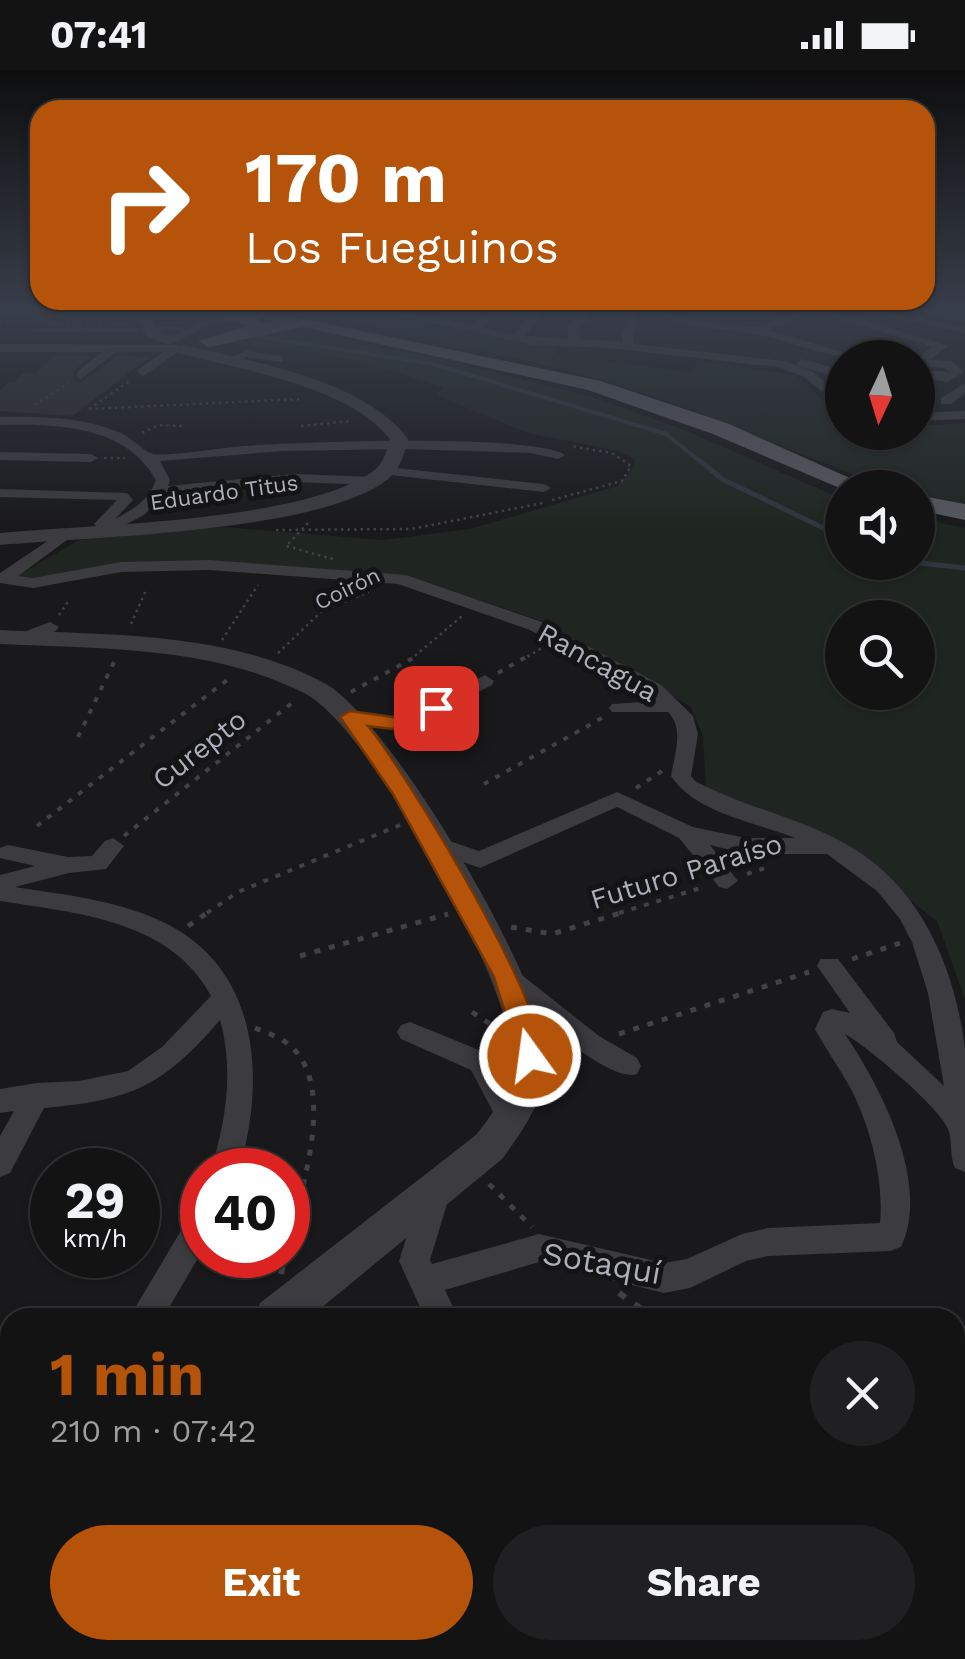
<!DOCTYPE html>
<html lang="en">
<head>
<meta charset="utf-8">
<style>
	:root { --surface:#131314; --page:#202022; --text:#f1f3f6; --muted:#9d9ea0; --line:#323234; --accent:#b45309 }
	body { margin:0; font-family:"Work Sans",sans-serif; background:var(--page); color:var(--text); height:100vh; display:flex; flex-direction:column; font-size:38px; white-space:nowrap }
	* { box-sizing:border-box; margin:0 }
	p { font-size:32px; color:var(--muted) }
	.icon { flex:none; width:55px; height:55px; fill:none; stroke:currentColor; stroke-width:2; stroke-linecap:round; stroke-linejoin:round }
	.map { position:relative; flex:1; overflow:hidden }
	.details { position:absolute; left:0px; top:1238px; width:965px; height:352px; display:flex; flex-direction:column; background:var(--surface); border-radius:30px 30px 0 0; box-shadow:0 2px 8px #0004,0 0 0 2px var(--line) }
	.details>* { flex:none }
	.top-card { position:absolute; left:30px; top:30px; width:905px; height:210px; border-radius:30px; box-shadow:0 2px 8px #0004,0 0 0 2px var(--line); background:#b45309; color:#fff; overflow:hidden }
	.needle { width:65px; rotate:184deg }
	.fabs { position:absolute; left:825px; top:270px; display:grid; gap:20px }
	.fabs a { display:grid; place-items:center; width:110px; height:110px; border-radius:50%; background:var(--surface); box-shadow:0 2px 8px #0004,0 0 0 2px var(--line); font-size:50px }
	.speed { position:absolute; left:30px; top:1078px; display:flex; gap:20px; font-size:50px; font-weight:700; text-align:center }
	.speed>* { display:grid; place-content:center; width:130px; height:130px; border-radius:50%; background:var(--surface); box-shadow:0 2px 8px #0004,0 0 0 2px var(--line); line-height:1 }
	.speed small { font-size:25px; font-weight:400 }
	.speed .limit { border:15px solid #d22; background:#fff; color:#111 }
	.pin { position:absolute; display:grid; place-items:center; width:85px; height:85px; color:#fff; margin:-42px; border-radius:20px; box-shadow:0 5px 15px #0006 }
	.me { position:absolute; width:110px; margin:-55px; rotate:346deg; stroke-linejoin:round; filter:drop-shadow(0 0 8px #0008) }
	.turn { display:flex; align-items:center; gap:35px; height:210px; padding:0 50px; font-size:45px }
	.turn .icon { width:130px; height:130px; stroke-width:2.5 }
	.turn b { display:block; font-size:70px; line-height:85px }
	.round { display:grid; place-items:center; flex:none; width:105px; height:105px; border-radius:52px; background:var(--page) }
	.overview { display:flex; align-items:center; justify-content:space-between; height:170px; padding:0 50px }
	h1 { font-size:60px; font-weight:700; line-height:75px; color:var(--accent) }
	.button { display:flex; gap:20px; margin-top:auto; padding:20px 50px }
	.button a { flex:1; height:115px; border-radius:60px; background:var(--accent); color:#fff; font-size:40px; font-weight:700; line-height:115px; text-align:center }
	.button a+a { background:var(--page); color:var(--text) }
	.status { display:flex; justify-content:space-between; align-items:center; height:70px; padding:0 50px; background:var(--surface); direction:ltr }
	.status svg { height:28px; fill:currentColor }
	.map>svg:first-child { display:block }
</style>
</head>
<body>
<div class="status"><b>07:41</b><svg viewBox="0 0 49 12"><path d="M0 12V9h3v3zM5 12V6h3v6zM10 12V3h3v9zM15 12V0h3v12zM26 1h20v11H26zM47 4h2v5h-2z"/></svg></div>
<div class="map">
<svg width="965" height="1589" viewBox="0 0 965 1589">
	<rect width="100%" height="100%" fill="#19191b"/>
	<g fill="#1f2621" fill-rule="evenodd">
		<path d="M310,238H363L556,276L555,285L690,302L699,291L796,305L842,348V362H918V356L965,353V434L918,424V418L888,417C794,384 704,341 608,312C510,283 407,271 310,238Z"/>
		<path d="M277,259L437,288L590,326L687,361L842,429V492H918V448L965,458V929L937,851L841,777L706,720L703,666L691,637L545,552L408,506L129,495L20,510L15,507L79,470L223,457L383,470L470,459L618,416L635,395L634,389L618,381L528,363L436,325L443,318L357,290L220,271ZM842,548H918V622H842Z"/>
	</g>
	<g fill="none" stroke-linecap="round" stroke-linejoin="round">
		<g stroke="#30363e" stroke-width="4">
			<polyline points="157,258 182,259"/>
			<polyline points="34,260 138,260"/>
			<polyline points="254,266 433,294 666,364 702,393"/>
		</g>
		<g stroke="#30363e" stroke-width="5">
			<polyline points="699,390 722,409 842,467"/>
			<polyline points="911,492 965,498"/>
		</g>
	</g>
	<polygon fill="#2a292c" points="53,286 91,286 73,302 74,310 80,313 117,286 150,287 72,346 0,341 0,321 8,312 14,312 23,303 36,303"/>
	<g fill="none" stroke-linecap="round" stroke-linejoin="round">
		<g stroke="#414147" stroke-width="2.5" stroke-dasharray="2.5 4" stroke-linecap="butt">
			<polyline points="112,238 124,241"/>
			<polyline points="180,238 189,245"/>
			<polyline points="34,251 85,258 129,253"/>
			<polyline points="0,253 15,251"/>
			<polyline points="35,335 69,313"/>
			<polyline points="89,339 302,329"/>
			<polyline points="89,339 131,310"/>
			<polyline points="301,356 352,351"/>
			<polyline points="142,363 159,355 183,356"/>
			<polyline points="104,388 125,388"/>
			<polyline points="552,430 622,411 631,396 612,383 571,376"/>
			<polyline points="308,453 286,476 333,489"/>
			<polyline points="276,460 411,459 543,433"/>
			<polyline points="59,545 69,530"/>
			<polyline points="131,554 146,520"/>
			<polyline points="222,570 258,515"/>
			<polyline points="278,583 322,541 369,522"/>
			<polyline points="410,590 462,546"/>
			<polyline points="522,590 542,578"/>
		</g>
		<g stroke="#414147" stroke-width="4" stroke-dasharray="5 8" stroke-linecap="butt">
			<polyline points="498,603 526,587"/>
			<polyline points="351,622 415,587"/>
			<polyline points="78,667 115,590"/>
			<polyline points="484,714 602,648"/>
			<polyline points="636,718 662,701"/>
			<polyline points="37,756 231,607"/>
			<polyline points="124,766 297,629"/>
			<polyline points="747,804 771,796"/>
			<polyline points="207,843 238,822 400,755"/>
			<polyline points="619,843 704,817"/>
		</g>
		<g stroke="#414147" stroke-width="5" stroke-dasharray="6 9" stroke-linecap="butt">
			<polyline points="188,856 210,841"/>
			<polyline points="511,857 552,864 627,841"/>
			<polyline points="300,886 448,844"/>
			<polyline points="852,889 900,873"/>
			<polyline points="472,942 496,958"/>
			<path d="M255,958C264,962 275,965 284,971C340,1008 302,1117 289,1170"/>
			<polyline points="619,964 809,902"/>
			<polyline points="489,1114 532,1157"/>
		</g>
		<g stroke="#414147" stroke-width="6" stroke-dasharray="8 11" stroke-linecap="butt">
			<polyline points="288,1175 290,1167"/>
			<polyline points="281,1204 285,1185"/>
			<polyline points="619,1223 654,1248"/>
			<polyline points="474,1580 483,1589"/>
		</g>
		<g stroke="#3b3b40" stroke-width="6">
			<polyline points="929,238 965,249"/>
			<polyline points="231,291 247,284 280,289"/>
		</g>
		<g fill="#3b3b40" fill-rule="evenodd">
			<polygon points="8,238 36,238 31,241"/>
			<polygon points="367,238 390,238 471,255 493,238 505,238 482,257 514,264 535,238 546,238 525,266 569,269 567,257 577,247 576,238 587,238 589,248 579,258 580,269 623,272 621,263 627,256 621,238 632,238 639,256 633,263 634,274 784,291 812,301 842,327 842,337 804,307 778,297 608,278 532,275"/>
			<path d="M660,238H671L673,243L698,252L756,257L802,239L826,238L948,276L931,289H923V283L933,277L822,244H808L768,260L862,288C825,288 792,271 756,264C724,259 695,259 664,247Z"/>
			<polygon points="867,238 965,257 965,263 867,242"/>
			<polygon points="0,274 176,275 182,279 143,306 137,302 139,299 163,282 116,282 81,309 77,308 77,302 102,282 0,282"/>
			<polygon points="802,289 842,300 842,308 798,296 796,293"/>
			<polygon points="919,289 951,291 964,302 948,312 918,308 918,300 950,302 944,298 918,296"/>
			<polygon points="965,313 965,323 951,334 941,334 941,328"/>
			<polygon points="965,341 965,349 918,351 918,343"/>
			<path d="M0,347C40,346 84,347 121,363C132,368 143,381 153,384C167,387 227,377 245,376C297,372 531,363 565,385L558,389L531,383L403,379L282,381L160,391L170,410L168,416L294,404L374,407L381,411L374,415L294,412L164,425L144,445L102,467L94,462L98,458L94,454L117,430L0,427V419L127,423L133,430L115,449C134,439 149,430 156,410C125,355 57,354 0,355Z"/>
			<polygon points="0,382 91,384 98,388 91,392 0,390"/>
			<polygon points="386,397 544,414 551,418 544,422 381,404 381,398"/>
			<path d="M61,462L69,467L67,470L18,506L33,508L121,492L209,490L406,505L542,552L661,615L693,646L698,664L691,706L695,711C745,738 803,748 851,777C922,819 955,899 965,978C965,1018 965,1061 965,1102L955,1098C949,1085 953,1072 948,1059C941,1039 866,975 845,964C881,1018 931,1113 901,1177L890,1181L768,1186L746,1191L690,1218L664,1223L539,1192L445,1220L458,1248H425L399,1191L420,1124L425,1115L435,1111L445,1115L450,1124L430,1190L432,1194L539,1164L664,1193L687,1189L742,1164L768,1158L880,1153C884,1111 871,1059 852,1021C841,1000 826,980 815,959L823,942L832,939L850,943L817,896L820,889H838L894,963L897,972L944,1016L928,923L912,872L900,849L877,821L827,784H746L710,775L738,811L727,819L719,817L679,768L617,737L480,798L424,778L421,773L424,768L432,765L479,781L617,722L693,757L746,768H795C755,752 695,743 671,706C674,685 685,659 668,642H612L609,638L612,634L656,631L530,560L398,514L209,500L121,502L33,518L0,513V503Z"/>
			<polygon points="50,552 59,557 56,561 17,573 8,568"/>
			<polygon points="485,605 494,611 492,615 403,660 350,653 340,647 350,641 400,648"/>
			<path d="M113,768L124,776L106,799L69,803L15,817C67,825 124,831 171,856C261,905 265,1013 239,1100H211C226,1050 234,1001 220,950C162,1017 132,1030 44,1038L10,1103L0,1107V1066L14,1041L0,1043V1019L37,1013L79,1011L128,1001L162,977L211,926C171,850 76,843 0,831V805L35,796L0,788V778L8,775L68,787L92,786L105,771Z"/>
			<path d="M509,899L518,902L599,966L637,988L641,996L637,1004C608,1014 525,936 500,916L497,909L500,902Z"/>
			<polygon points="410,952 489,984 524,1047 520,1055 510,1059 500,1055 471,1000 401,969 397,962 401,955"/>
			<polygon points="202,1140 202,1181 163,1248 129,1248 191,1144"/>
			<polygon points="965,1367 965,1443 955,1447 955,1371"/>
			<polygon points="0,1410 10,1413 10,1449 0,1446"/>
			<polygon points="10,1453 10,1502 0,1506 0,1457"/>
			<polygon points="138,1580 176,1580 179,1589 141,1589"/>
			<polygon points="707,1580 767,1580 764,1589 710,1589"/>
			<polygon points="831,1580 893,1580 890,1589 831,1589"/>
		</g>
		<g fill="#3b3b40" fill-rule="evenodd">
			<polygon points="132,238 147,238 157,260 172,266 226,238 246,238 169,275 146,266"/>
			<path d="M184,275C253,292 365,310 408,369C404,384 401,398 388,409C323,462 89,467 0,475V463C92,454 300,452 372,402C384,394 386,382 390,369C350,317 240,299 178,283V277Z"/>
			<path d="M0,560C107,565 229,561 326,614C390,650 546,913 547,986C548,1024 524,1060 502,1089L309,1248H254L260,1233L476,1065C494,1042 513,1016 512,984C510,912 369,655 304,623C211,576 102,579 0,574Z"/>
			<polygon points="0,1359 10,1362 10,1408 0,1405"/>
		</g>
		<g fill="#57575f" fill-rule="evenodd">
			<polygon points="252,238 601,311 729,354 872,418 842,419 713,364 588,320 303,257 208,277 198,271 258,253 280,252 252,246"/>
			<polygon points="918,425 965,434 965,450 918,440"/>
		</g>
		<polyline stroke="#57575f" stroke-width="21" points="216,238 251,245"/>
	</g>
	<linearGradient id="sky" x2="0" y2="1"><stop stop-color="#0e0e0f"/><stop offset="0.52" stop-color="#383e4a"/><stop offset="1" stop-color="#383e4a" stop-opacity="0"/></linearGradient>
	<rect width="965" height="461" fill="url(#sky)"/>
	<path fill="#b45309" stroke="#753606" stroke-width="2.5" d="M436,632L445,638L443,642L402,660L368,656C402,696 560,954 540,994H521L494,907L393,724L340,647L350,641L400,648Z"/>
	<g text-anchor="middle" stroke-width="10" stroke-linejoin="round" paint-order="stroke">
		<g font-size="22" fill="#adafba" stroke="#141416">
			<text transform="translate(224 422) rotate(-8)" y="8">Eduardo Titus</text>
			<text transform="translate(347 518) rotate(-26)" y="8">Coirón</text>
		</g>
		<g font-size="28" fill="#adafba" stroke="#141416">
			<text transform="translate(598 592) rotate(29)" y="10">Rancagua</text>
			<text transform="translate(199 679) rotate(-38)" y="10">Curepto</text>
			<text transform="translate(686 801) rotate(-17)" y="10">Futuro Paraíso</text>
		</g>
		<g font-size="32" fill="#adafba" stroke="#141416">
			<text transform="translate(602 1193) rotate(10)" y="11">Sotaquí</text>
		</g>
	</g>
</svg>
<div class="fabs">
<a><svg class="needle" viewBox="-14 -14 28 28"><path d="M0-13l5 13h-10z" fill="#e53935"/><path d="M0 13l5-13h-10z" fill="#9d9ea0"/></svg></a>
<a><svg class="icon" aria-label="sound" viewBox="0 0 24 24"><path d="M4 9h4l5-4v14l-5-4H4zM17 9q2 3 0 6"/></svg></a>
<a><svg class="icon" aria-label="search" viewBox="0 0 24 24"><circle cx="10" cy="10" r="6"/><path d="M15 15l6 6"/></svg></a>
</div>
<div class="speed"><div>29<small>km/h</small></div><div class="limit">40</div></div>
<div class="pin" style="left:436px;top:638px;background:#d93025"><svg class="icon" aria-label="arrive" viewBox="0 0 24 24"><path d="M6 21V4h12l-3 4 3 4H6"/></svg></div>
<svg class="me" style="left:530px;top:986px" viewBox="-20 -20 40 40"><circle r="17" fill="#b45309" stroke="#fff" stroke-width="3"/><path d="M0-11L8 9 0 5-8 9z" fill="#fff"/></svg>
<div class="top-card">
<div class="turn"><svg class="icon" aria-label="right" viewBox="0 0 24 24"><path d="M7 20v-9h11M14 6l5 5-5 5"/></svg><div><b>170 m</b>Los Fueguinos</div></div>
</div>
<section class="details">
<div class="overview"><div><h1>1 min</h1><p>210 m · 07:42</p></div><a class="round"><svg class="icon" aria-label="close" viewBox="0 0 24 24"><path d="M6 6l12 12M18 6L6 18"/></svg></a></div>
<div class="button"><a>Exit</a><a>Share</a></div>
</section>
</div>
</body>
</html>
